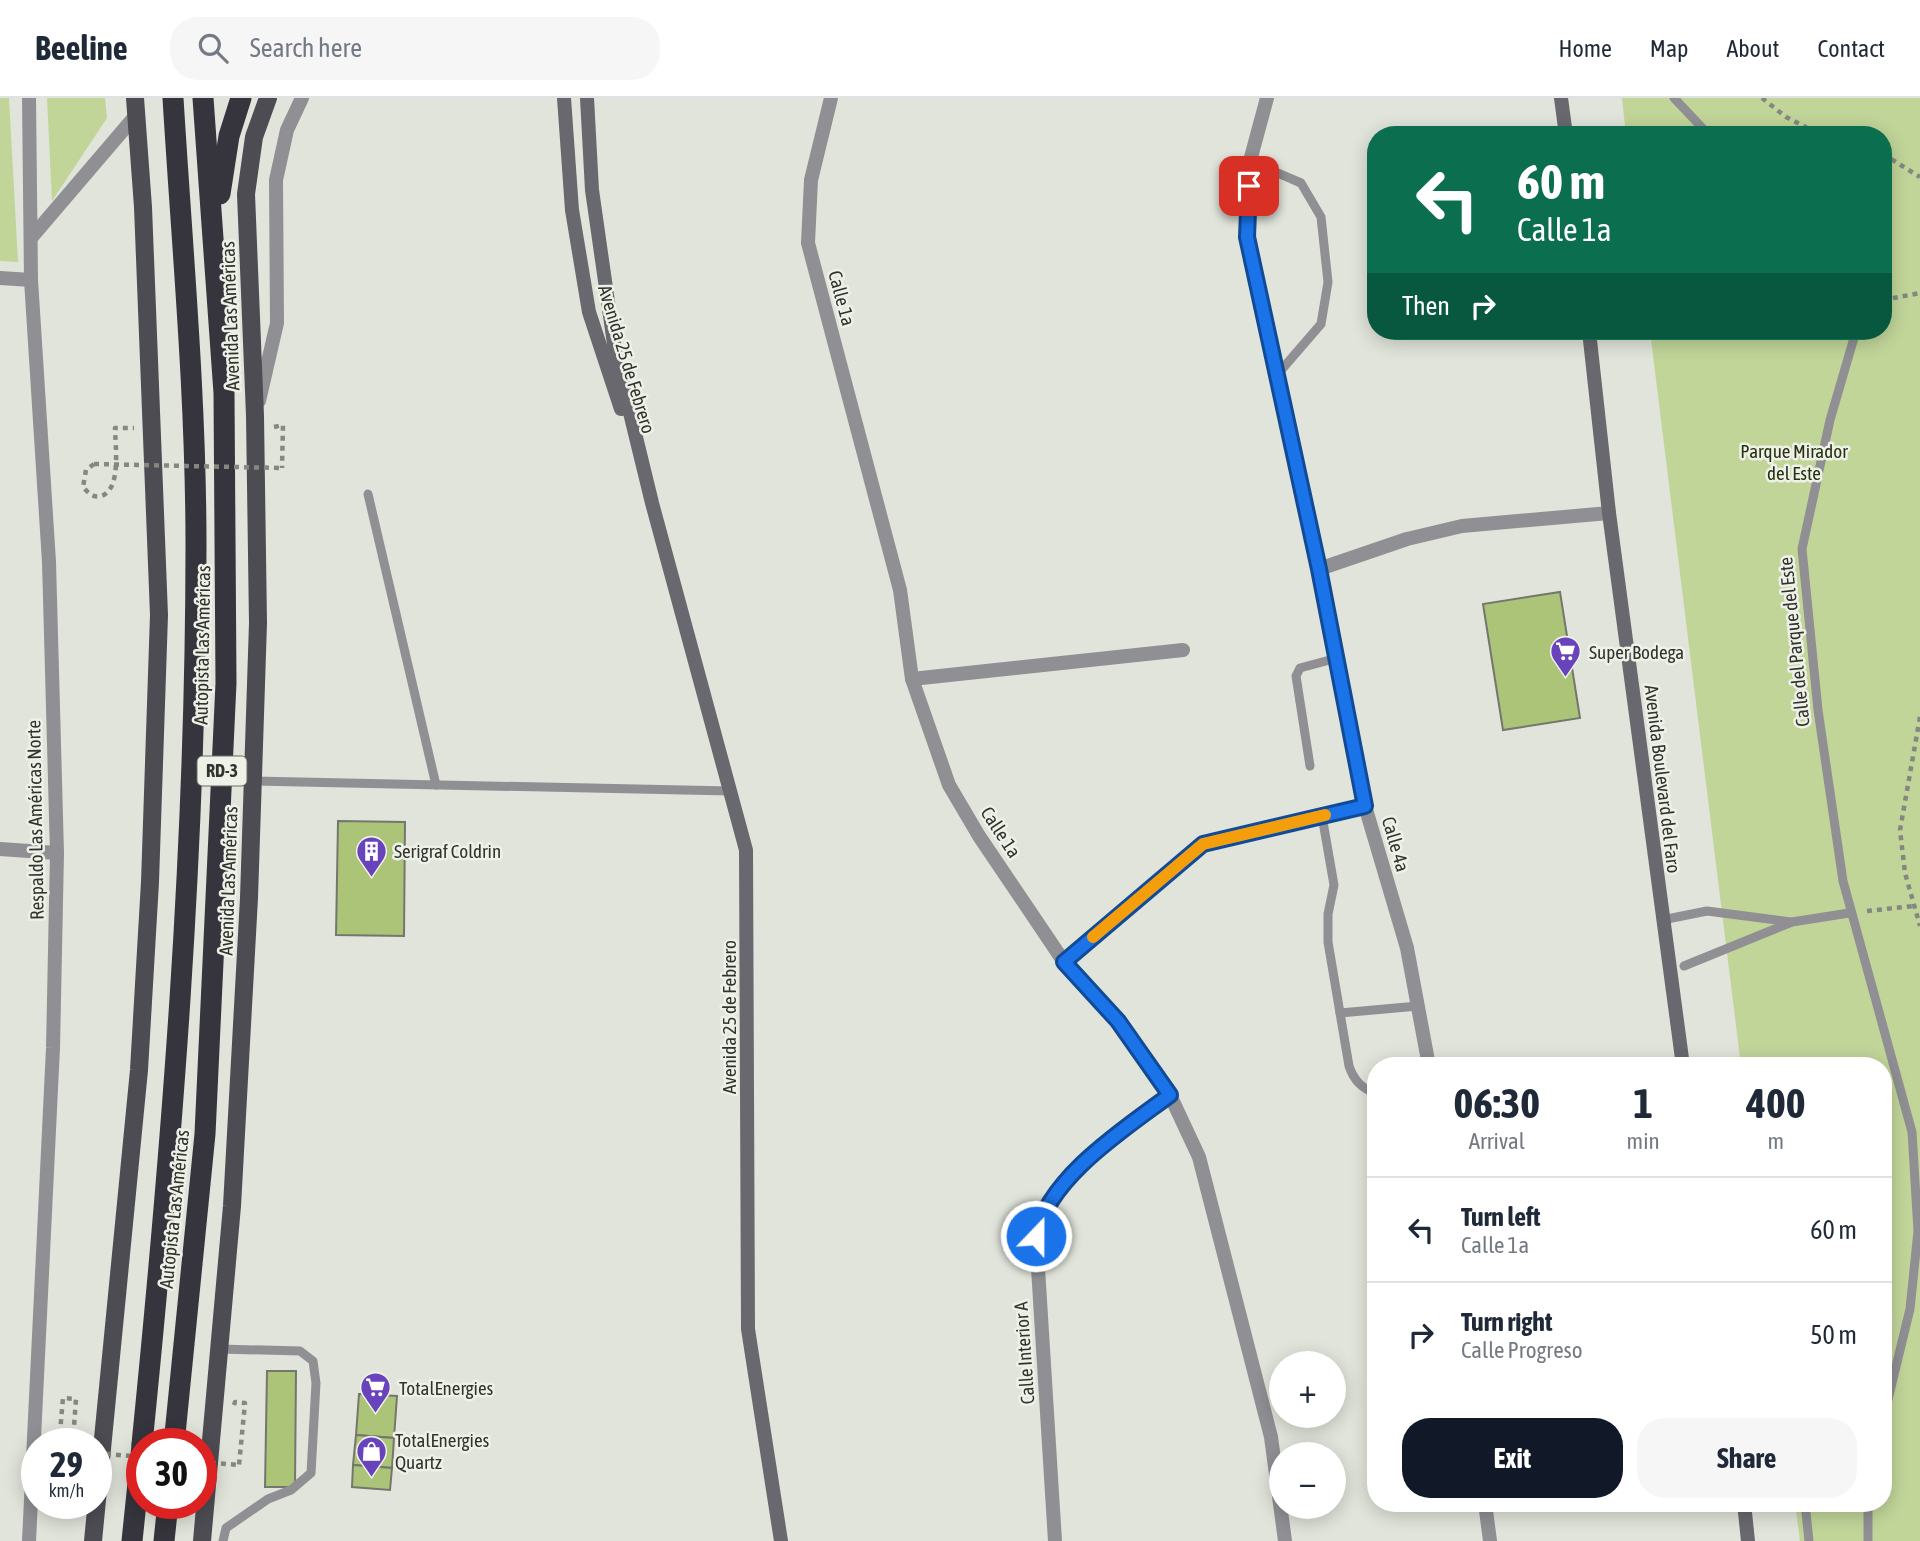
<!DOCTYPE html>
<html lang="en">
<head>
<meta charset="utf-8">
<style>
	:root { --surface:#fff; --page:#f6f6f7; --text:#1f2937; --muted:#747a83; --line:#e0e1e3; --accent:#111827 }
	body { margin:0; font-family:"Asap Condensed",sans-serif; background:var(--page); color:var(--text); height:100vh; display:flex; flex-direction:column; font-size:26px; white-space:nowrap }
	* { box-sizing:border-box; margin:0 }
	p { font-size:23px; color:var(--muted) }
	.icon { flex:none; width:38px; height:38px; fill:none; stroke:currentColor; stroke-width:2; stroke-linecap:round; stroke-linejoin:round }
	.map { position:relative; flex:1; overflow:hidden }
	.sheet { position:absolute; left:1367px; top:959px; width:525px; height:455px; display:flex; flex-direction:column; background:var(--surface); border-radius:28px; box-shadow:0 4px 18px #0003 }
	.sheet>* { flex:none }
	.top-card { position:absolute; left:1367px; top:28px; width:525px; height:214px; border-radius:28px; box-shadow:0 4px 18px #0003; background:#0b6e4f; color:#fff; overflow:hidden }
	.tools { position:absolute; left:1269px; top:1253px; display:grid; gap:14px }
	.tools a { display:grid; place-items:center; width:77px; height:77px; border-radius:50%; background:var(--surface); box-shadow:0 4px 18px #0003; font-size:35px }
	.speed { position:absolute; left:21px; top:1330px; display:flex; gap:14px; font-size:35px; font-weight:700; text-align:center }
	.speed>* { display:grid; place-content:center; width:91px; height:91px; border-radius:50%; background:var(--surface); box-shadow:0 4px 18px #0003; line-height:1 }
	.speed small { font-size:18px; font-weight:400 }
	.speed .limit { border:10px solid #d22; background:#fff; color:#111 }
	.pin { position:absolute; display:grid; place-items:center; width:60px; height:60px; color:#fff; margin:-30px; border-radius:14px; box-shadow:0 4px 10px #0006 }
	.me { position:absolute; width:77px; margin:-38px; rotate:22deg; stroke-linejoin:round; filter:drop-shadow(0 0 5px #0008) }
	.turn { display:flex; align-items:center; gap:24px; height:147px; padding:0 35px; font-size:32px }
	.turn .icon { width:91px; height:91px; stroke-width:2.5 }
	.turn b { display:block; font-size:49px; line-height:60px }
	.then { display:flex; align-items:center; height:66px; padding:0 35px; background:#0003; gap:14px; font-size:26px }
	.eta { display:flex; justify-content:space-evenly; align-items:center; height:119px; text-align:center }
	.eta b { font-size:42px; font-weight:700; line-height:49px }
	.button { display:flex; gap:14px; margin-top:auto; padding:14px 35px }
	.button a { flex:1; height:80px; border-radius:28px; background:var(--accent); color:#fff; font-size:28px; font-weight:700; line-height:80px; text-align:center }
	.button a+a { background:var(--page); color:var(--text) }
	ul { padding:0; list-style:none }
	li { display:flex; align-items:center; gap:21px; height:105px; padding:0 35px; border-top:2px solid var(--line) }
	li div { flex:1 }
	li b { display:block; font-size:26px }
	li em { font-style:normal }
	header { display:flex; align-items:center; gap:42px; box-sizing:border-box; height:98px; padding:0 35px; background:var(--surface); border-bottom:2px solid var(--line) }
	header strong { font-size:33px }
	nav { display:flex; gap:38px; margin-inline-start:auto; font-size:24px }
	.search { width:490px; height:63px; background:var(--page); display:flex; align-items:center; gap:18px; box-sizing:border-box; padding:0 24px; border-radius:28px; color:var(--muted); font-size:26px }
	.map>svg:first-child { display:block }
</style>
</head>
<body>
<header>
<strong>Beeline</strong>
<div class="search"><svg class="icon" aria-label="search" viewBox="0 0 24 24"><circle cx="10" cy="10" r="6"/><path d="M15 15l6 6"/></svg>Search here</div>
<nav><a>Home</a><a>Map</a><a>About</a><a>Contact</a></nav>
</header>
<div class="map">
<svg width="1920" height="1443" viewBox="0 0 1920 1443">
	<rect width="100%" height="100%" fill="#e0e4da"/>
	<g fill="#c1d599">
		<polygon points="0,0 9,0 18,164 0,163"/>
		<polygon points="47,0 105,0 107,20 52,103"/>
		<polygon points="1622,0 1920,0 1920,1443 1800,1443 1795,1405 1883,1405 1883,968 1741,968 1650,233 1883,233 1883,37 1626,37"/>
	</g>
	<g fill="#abc477" stroke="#74776e" stroke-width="2">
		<polygon points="1560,494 1580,620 1503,632 1483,506"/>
		<polygon points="338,723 405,724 404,838 336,837"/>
		<polygon points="267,1273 296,1273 295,1389 265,1389"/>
		<polygon points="359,1296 397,1298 394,1340 356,1337"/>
		<polygon points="356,1337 394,1340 392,1370 353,1367"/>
		<polygon points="353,1367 392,1370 390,1392 352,1389"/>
	</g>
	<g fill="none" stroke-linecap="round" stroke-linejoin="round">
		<g stroke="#858881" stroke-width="4.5" stroke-dasharray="5 5" stroke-linecap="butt">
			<polyline points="1762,0 1786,19 1821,37"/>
			<polyline points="1883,56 1920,79"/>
			<polyline points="1883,202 1920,195"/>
			<polyline points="274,329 283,327 282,370"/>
			<path d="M94,366L86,372L83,389C88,395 93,400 101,398C122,392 115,346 115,330H134"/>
			<polyline points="1920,619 1900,732 1905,775 1920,828"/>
			<polyline points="1867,813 1914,808"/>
			<polyline points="234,1307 235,1304 245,1305 239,1367"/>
			<polyline points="59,1346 63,1300 76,1301 73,1342 85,1343"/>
		</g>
		<g stroke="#908f93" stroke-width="9">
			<polyline points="1674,0 1709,37"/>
			<polyline points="1250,63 1301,85 1321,119 1328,184 1321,226 1277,277"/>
			<polyline points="1856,233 1830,322 1802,451 1818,612 1843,783 1912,1034 1918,1133 1910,1211 1883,1322"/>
			<polyline points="368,396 436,687"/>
			<polyline points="1310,668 1296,578 1300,570 1337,560"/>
			<polyline points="253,683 731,693"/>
			<path d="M1322,718L1334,787L1328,816V844L1349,968C1354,983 1362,990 1376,996"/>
			<polyline points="1662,822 1707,813 1791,824"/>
			<polyline points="1684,868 1792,824 1849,815"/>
			<polyline points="1340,915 1418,908"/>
			<polyline points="219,1251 300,1253 313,1263 316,1285 311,1375 291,1392 268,1401 226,1430 223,1443"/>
			<polyline points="1805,1405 1809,1443"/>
			<polyline points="1868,1443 1868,1405"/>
		</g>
		<g stroke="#908f93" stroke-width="14">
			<polyline points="831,0 811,82 808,145 900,492 912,581 949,687 979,738 1064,864 1118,923 1170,997 1199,1059 1271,1339 1285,1443"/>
			<polyline points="1267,0 1250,63 1247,139 1319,471 1365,708 1407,850 1429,968"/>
			<polyline points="31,140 137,16"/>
			<polyline points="0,180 31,182"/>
			<polyline points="259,303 277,225 276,82 287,32 302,0"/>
			<polyline points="1319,471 1407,441 1462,428 1609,415"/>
			<polyline points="912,581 1183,552"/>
			<polyline points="0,751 57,755"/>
			<polyline points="1064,864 1203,746 1365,708"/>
			<polyline points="1485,1405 1490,1443"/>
			<polyline points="29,1443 53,950 57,755 49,464 31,182 29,0"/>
			<path d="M1055,1443L1036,1138C1048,1080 1124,1031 1170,997"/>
		</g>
		<g stroke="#68686e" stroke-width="14">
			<polyline points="564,0 572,112 589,214 621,311"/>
			<polyline points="587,0 592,92 615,253 652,405 746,752 748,1231 781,1443"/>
			<polyline points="1561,0 1566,37"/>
			<polyline points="1589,233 1609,415 1683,968"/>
			<polyline points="1744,1405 1748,1443"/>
		</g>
		<g stroke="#4d4c53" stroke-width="18">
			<polyline points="93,1443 139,972 150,784 159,517 143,109 135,0"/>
			<polyline points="202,1443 232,1108 249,800 258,525 255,318 246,96 254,39 268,0"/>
		</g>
		<g stroke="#36353d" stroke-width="21">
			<polyline points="220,96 229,38 241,0"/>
			<path d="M142,1346C172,1047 196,747 196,447C196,298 182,148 173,0"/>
			<polyline points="174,1346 205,1036 226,585 224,295 203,0"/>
			<polyline points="132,1443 142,1347"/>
			<polyline points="164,1443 168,1405"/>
		</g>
		<g stroke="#858881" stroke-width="4.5" stroke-dasharray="5 5" stroke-linecap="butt">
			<polyline points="94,366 282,370"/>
			<polyline points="96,1355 142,1359"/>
			<polyline points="201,1364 239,1367"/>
		</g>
	</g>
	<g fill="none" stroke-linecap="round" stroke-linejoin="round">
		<defs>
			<path id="route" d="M1036,1138C1048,1080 1124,1031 1170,997L1118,923L1064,864L1203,746L1365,708L1319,471L1247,139L1249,88"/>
		</defs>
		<use href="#route" stroke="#114b97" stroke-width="18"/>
		<use href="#route" stroke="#1a73e8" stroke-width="12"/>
		<polyline stroke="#f59e0b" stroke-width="12" points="1093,839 1203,746 1325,717"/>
	</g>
	<defs>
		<symbol id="supermarket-pin" viewBox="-11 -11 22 30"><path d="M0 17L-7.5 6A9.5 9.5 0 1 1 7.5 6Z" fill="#6843bc" stroke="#eef1e7"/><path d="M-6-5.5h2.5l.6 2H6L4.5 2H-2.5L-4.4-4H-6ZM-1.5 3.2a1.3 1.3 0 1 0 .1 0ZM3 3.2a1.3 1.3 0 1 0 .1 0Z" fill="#fff"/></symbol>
		<symbol id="building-pin" viewBox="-11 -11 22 30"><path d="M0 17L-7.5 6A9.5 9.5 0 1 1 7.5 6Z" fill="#6843bc" stroke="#eef1e7"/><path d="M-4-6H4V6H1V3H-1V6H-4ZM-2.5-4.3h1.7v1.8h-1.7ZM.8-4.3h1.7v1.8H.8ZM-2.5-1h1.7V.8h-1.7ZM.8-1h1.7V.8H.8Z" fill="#fff"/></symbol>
		<symbol id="shop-pin" viewBox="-11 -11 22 30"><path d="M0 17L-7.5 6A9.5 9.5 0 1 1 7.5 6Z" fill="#6843bc" stroke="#eef1e7"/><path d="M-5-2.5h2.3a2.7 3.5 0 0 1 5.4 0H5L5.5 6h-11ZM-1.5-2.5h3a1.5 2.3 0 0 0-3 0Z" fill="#fff"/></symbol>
	</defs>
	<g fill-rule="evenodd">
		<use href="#supermarket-pin" x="1548" y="536" width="35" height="47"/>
		<use href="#building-pin" x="354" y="736" width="35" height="47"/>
		<use href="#supermarket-pin" x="358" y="1272" width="35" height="47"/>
		<use href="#shop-pin" x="354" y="1336" width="35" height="47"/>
	</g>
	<g text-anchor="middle" stroke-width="5" stroke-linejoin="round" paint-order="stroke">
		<rect fill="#eef1e7" stroke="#6a6c66" stroke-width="2" x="197.5" y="658.5" width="49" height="29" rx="5"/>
		<g font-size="18" font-weight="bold" fill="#32332f">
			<text x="222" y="679">RD-3</text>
		</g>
		<g font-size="19" fill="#32332f" stroke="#eef1e7">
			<text transform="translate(842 200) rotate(75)" y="7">Calle 1a</text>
			<text transform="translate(230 218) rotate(-92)" y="7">Avenida Las Américas</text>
			<text transform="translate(627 261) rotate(73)" y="7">Avenida 25 de Febrero</text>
			<text transform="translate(1794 544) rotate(-96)" y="7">Calle del Parque del Este</text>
			<text transform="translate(202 547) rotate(-89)" y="7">Autopista Las Américas</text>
			<text transform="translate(1663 681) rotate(83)" y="7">Avenida Boulevard del Faro</text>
			<text transform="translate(35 722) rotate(-91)" y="7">Respaldo Las Américas Norte</text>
			<text transform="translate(1001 734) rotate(57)" y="7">Calle 1a</text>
			<text transform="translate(1396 746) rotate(74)" y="7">Calle 4a</text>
			<text transform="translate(228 783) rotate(-88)" y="7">Avenida Las Américas</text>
			<text transform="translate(729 919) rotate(-90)" y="7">Avenida 25 de Febrero</text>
			<text transform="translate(174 1111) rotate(-84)" y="7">Autopista Las Américas</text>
			<text transform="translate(1024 1255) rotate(-94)" y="7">Calle Interior A</text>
		</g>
		<g font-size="19" fill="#283211" stroke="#eef1e7">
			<text x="1794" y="360">Parque Mirador<tspan x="1794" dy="22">del Este</tspan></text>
		</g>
		<g font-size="19" fill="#32332f" stroke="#eef1e7" text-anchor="start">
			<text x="1589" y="561">Super Bodega</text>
			<text x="394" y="760">Serigraf Coldrin</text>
			<text x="399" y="1297">TotalEnergies</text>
			<text x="395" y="1349">TotalEnergies<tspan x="395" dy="22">Quartz</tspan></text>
		</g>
	</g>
</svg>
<div class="tools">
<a>+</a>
<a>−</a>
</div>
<div class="speed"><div>29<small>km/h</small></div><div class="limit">30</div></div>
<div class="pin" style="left:1249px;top:88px;background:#d93025"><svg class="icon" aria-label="arrive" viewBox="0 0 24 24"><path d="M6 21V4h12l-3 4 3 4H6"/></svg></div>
<svg class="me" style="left:1036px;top:1138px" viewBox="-20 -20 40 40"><circle r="17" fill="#1a73e8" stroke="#fff" stroke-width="3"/><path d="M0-11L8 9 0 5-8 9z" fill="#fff"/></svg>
<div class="top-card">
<div class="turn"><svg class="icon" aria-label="left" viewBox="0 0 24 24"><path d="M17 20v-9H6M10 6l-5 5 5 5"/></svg><div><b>60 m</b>Calle 1a</div></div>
<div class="then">Then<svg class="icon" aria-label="right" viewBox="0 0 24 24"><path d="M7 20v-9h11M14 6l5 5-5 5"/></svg></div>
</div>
<section class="sheet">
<div class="eta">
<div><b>06:30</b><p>Arrival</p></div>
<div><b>1</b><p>min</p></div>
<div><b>400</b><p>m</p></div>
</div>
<ul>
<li><svg class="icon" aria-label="left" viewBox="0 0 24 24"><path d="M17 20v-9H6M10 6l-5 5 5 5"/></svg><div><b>Turn left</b><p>Calle 1a</p></div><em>60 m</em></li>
<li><svg class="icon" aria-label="right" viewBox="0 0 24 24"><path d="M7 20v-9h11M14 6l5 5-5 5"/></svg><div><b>Turn right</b><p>Calle Progreso</p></div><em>50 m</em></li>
</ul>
<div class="button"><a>Exit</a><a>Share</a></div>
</section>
</div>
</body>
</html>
